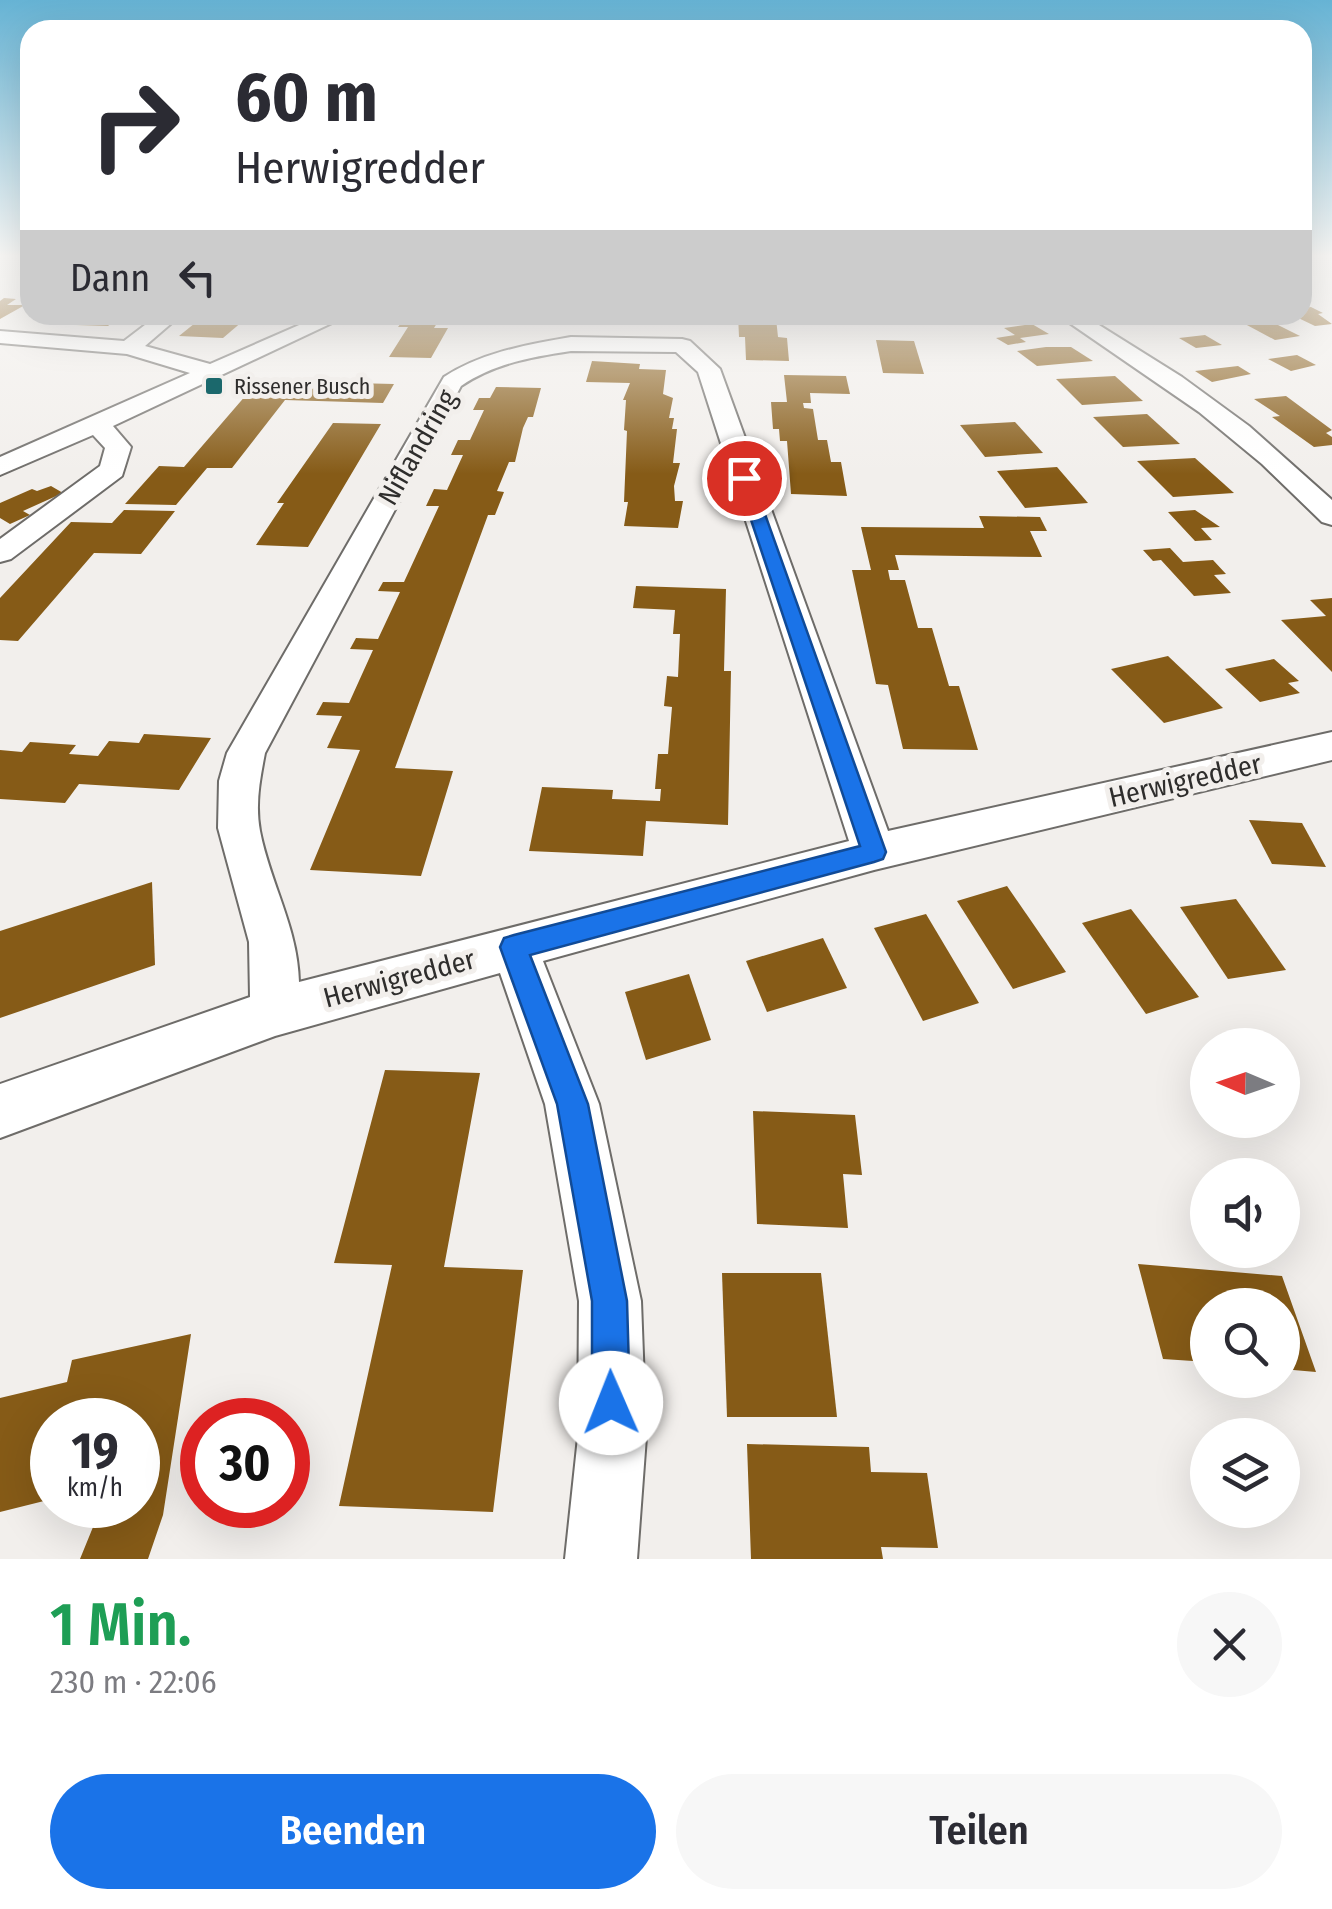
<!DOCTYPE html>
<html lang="de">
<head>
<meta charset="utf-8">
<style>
	:root { --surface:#fff; --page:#f7f7f7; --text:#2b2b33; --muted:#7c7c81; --accent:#1a73e8 }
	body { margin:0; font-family:"Fira Sans Condensed",sans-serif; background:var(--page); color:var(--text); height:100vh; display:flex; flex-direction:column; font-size:38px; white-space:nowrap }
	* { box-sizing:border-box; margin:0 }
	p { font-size:32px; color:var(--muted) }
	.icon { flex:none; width:55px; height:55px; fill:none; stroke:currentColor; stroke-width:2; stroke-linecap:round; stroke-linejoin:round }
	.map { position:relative; height:1559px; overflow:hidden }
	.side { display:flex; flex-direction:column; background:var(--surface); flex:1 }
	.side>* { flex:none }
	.guide { position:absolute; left:20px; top:20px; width:1292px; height:305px; border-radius:30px; box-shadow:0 10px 40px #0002; background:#fff; color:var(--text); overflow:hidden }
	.needle { width:65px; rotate:272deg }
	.tools { position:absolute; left:1190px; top:1028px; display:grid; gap:20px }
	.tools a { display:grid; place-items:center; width:110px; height:110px; border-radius:50%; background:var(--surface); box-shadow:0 10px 40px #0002; font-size:50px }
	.speed { position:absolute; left:30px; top:1398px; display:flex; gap:20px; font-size:50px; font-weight:700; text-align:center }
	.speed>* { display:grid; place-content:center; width:130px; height:130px; border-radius:50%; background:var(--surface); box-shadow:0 10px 40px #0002; line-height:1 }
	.speed small { font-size:25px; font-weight:400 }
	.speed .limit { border:15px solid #d22; background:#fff; color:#111 }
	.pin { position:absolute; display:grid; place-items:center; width:85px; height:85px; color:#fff; margin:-42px; border:5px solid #fff; border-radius:50%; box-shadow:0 2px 10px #0007 }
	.me { position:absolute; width:110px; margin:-55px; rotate:359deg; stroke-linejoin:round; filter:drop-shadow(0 0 8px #0008) }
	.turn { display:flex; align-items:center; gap:35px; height:210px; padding:0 50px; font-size:45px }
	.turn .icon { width:130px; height:130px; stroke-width:2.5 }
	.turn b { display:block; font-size:70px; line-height:85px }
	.then { display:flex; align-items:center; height:95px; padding:0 50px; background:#0003; gap:20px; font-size:38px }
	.round { display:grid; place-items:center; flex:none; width:105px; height:105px; border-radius:52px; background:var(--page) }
	.head { display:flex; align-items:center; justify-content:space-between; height:170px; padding:0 50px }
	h1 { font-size:60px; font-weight:600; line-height:75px; color:#1e9e55 }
	.primary-button { display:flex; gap:20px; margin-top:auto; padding:20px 50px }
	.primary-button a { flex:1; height:115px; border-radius:60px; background:var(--accent); color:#fff; font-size:40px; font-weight:600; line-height:115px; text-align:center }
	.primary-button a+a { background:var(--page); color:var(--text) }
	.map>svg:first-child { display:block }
</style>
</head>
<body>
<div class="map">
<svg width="1332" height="1559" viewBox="0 0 1332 1559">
	<rect width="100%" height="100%" fill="#f2efec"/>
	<g fill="#865b17">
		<polygon points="4,298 16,299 7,305 25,305 0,319 0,301"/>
		<polygon points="1311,307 1323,313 1318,314 1332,324 1315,326 1292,315 1302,315 1302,308"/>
		<polygon points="89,315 121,315 108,326 76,325"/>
		<polygon points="205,315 250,315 223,338 179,336"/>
		<polygon points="407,315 442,315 434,328 448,328 431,358 389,357 408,327 398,327"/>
		<polygon points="538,315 654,315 652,323 536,320"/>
		<polygon points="738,315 776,318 778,337 787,338 789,361 746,360 745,337 739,337"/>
		<polygon points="846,315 873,315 882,322 858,325"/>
		<polygon points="1270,321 1300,336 1275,340 1245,324"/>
		<polygon points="1032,324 1049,334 1020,338 1026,342 1008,345 996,338 1015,335 1004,328"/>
		<polygon points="1205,335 1222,345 1196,348 1179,338"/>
		<polygon points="876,340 914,341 924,374 883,373"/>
		<polygon points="1046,347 1071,347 1093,361 1037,366 1017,351"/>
		<polygon points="1297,355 1316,365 1291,371 1268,359"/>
		<polygon points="592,361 640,364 639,369 666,370 663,394 673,398 669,418 674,418 672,429 677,429 673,463 680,463 674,486 675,501 683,501 678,528 624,526 628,502 624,502 627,431 624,430 626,400 623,400 630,383 586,382"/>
		<polygon points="1238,366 1251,374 1212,382 1195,371"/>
		<polygon points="784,375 846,376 850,394 810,393 811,403 803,403 804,408 813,409 818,440 827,440 831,462 841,462 847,496 791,494 787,441 780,441 779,429 773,429 771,402 787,402"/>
		<polygon points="1115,376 1143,401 1082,405 1056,379"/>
		<polygon points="312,382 394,384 383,403 285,400 232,468 207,468 176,505 125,504 159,466 184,467 253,387 307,388"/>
		<polygon points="496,387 541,388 533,417 528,417 523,428 515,462 509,462 497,491 504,492 495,515 488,515 395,768 453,771 421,876 310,870 360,750 327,748 342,716 316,715 323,702 349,703 373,650 350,649 356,638 378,639 400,592 378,591 383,582 404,582 439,506 426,506 434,489 447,490 463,455 451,455 458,440 470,440 484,410 473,410 479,398 490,398"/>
		<polygon points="1286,396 1332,430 1326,433 1332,437 1332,445 1314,447 1272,417 1280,416 1254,399"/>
		<polygon points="1147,414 1180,444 1123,447 1093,417"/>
		<polygon points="1015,422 1043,453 985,457 960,425"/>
		<polygon points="333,423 381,424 308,547 256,545 284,503 277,503"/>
		<polygon points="1195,458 1234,493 1173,497 1137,461"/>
		<polygon points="1057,467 1088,503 1025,508 997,471"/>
		<polygon points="51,486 63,493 23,511 30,515 10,524 0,518 0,503 32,489 37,491"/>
		<polygon points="124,510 175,511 141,554 94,553 18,641 0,640 0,598 71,522 112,523"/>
		<polygon points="1195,510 1220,527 1201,528 1212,540 1195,541 1168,512"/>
		<polygon points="979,516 1040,517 1047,531 1030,531 1042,557 895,555 899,570 888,570 890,580 905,580 918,628 932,628 949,686 959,686 978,750 903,749 888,685 876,684 852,570 871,570 861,527 984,528"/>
		<polygon points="1170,548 1183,562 1213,560 1226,574 1214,575 1231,593 1194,596 1161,560 1153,561 1143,550"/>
		<polygon points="636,586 726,589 724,671 731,671 728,825 646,821 643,856 529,851 542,787 613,790 612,799 660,801 661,789 655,789 658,754 668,754 672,707 664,706 667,676 678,677 680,634 673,634 675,610 633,608"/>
		<polygon points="1332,598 1332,672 1281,620 1326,616 1310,600"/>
		<polygon points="1168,656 1223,708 1164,723 1111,669"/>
		<polygon points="1274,659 1299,681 1288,683 1300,693 1260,702 1225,669"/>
		<polygon points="144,734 211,738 179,790 79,784 65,803 0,799 0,750 22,752 30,742 76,745 69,754 98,756 109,741 139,743"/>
		<polygon points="1249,820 1302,823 1326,867 1272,864"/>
		<polygon points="152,882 155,965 0,1018 0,931"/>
		<polygon points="1007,886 1036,928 1066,972 1013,989 957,901"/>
		<polygon points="1236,899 1286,970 1228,979 1180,907"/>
		<polygon points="1131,909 1199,997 1146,1014 1082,923"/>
		<polygon points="926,914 979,1003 923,1021 874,928"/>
		<polygon points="823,938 847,988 767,1012 746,961"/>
		<polygon points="689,974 711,1040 646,1060 625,992"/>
		<polygon points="385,1070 480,1073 444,1267 523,1270 493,1512 339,1506 392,1265 334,1263"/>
		<polygon points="753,1111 855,1115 862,1175 843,1174 848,1228 757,1224"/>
		<polygon points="1138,1264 1282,1276 1316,1372 1282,1369 1282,1305 1208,1305 1208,1362 1163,1359"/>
		<polygon points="722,1273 821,1273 837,1417 727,1417"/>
		<polygon points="191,1334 163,1515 148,1559 80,1559 102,1505 138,1505 138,1420 52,1420 52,1499 0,1512 0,1398 67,1382 72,1360"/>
		<polygon points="747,1444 869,1447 871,1472 927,1473 938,1548 881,1547 883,1559 751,1559"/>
	</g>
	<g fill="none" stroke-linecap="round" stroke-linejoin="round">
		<defs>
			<g id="minor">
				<polygon points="158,315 181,315 145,346 210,364 322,315 349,315 113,426 131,447 122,476 11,559 0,562 0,539 100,466 105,448 93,435 0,475 0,457 190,373 127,354 0,343 0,331 124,341"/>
				<polygon points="1058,315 1083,315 1182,377 1249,426 1332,500 1332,525 1322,522 1262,464 1199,412"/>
				<path d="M571,337L682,339L690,341L720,369L888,831L1332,732V760L874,870L543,961L599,1104L641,1301L646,1437L637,1559H565L578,1437L579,1301L545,1104L500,973L275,1036L0,1138V1084L250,997L249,942L218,828L219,781L227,753L444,377C483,352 526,345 571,337ZM571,351L676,352L698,372L849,841L299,982C298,928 270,883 260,831C255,804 260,779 265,753L461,386C495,363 532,357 571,351Z"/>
			</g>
		</defs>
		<use href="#minor" stroke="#6e6c69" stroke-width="4"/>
		<use href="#minor" fill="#fff" fill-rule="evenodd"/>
	</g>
	<linearGradient id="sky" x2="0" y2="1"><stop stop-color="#66b3d4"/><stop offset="0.54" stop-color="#f9f8f6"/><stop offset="1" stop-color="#f9f8f6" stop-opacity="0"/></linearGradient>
	<rect width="1332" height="474" fill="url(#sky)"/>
	<polygon fill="#1a73e8" stroke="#114b97" stroke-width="2.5" points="744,474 752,478 886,852 883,859 874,862 530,955 588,1104 627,1301 630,1403 625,1416 611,1422 598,1416 592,1403 592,1301 557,1104 500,947 504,938 514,935 860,846 737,478"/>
	<rect fill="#1b686c" stroke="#f2efec" stroke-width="4" x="204" y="376" width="20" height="20" rx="5"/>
	<g text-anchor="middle" stroke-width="10" stroke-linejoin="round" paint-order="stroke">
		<g font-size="22" fill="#2e2d2c" stroke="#f2efec" text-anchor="start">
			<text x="234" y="394">Rissener Busch</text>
		</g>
		<g font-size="28" fill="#2e2d2c" stroke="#f2efec">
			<text transform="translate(417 447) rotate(-60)" y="10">Niflandring</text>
			<text transform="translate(1185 780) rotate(-13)" y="10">Herwigredder</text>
			<text transform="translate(399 978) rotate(-15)" y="10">Herwigredder</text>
		</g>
	</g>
</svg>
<div class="tools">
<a><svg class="needle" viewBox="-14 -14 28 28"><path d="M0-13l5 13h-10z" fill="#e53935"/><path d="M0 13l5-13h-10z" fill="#7c7c81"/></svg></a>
<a><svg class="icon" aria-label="sound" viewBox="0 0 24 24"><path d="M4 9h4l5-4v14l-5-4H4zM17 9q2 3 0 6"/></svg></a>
<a><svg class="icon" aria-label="search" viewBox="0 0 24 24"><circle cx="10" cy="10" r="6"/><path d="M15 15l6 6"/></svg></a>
<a><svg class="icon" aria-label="layers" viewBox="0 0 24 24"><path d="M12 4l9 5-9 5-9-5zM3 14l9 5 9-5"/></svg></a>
</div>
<div class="speed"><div>19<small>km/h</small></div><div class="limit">30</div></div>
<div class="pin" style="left:744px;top:478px;background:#d93025"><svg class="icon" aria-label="arrive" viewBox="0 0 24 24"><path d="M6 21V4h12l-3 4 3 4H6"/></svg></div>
<svg class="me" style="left:611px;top:1403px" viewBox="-20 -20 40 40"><circle r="19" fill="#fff"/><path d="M0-13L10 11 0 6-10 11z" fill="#1a73e8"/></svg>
<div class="guide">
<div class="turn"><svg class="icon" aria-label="right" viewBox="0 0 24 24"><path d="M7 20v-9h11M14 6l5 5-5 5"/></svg><div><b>60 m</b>Herwigredder</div></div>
<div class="then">Dann<svg class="icon" aria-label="left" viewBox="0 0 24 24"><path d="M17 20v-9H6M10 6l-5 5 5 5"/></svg></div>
</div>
</div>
<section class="side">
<div class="head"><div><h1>1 Min.</h1><p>230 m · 22:06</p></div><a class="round"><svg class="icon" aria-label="close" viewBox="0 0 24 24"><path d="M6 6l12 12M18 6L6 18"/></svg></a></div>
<div class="primary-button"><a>Beenden</a><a>Teilen</a></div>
</section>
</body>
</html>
